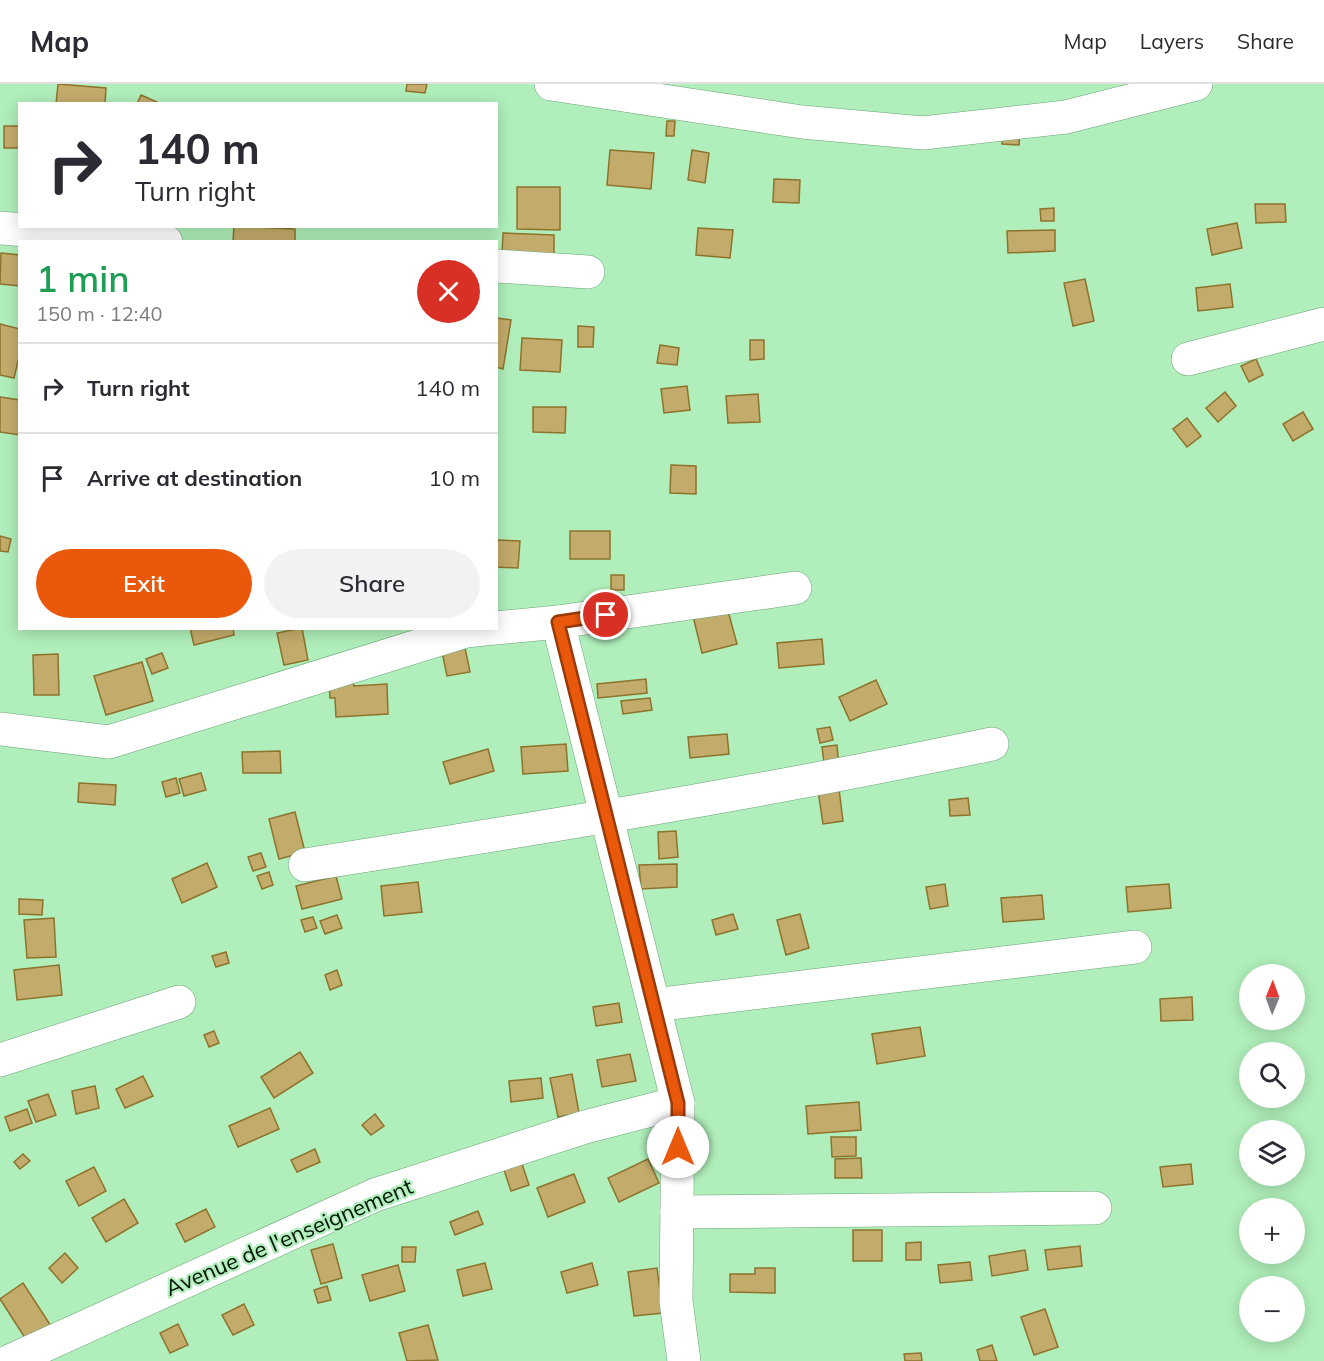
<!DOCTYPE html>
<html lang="en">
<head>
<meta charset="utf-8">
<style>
	:root { --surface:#fff; --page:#f2f2f3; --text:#2b2b33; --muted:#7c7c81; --line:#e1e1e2; --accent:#ea580c }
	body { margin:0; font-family:Mulish,sans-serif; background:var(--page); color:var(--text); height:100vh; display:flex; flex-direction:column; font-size:22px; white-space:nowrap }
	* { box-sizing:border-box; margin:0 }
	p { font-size:20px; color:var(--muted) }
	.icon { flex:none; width:33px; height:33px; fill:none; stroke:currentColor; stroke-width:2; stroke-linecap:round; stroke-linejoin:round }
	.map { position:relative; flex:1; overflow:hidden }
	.panel { position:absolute; left:18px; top:156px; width:480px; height:390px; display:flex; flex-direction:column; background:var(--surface); border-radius:0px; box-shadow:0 3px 15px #0003 }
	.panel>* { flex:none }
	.top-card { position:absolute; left:18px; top:18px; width:480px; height:126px; border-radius:0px; box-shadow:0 3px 15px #0003; background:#fff; color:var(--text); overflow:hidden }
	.needle { width:39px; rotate:1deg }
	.buttons { position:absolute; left:1239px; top:880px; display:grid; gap:12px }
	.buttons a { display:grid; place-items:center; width:66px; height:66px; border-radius:50%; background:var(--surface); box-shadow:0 3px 15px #0003; font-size:30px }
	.pin { position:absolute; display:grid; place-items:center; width:51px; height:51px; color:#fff; margin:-26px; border:3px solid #fff; border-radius:50%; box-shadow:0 2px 6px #0007 }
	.me { position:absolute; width:66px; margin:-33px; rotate:0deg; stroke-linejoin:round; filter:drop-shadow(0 0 4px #0008) }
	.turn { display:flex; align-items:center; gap:21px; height:126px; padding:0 18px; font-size:27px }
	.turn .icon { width:78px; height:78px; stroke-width:2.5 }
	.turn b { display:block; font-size:42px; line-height:51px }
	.round { display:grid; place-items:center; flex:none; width:63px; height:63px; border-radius:32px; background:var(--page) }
	.summary { display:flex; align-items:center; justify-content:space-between; height:102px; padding:0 18px }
	h1 { font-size:36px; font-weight:600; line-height:45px; color:#1e9e55 }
	.primary-button { display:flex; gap:12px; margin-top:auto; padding:12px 18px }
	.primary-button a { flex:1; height:69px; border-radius:36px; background:var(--accent); color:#fff; font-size:24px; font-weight:600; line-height:69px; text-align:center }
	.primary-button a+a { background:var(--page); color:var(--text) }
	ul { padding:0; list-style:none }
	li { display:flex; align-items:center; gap:18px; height:90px; padding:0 18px; border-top:2px solid var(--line) }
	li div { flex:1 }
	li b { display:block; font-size:22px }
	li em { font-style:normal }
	header { display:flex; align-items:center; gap:36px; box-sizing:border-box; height:84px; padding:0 30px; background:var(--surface); border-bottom:2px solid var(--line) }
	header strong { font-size:28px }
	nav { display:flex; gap:33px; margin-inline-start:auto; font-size:21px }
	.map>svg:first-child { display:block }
</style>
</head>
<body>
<header>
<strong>Map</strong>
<nav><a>Map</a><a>Layers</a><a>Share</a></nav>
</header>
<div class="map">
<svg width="1324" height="1277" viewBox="0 0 1324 1277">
	<rect width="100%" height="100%" fill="#b0efbb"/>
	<g fill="#c3ab6b" stroke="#8d732b" stroke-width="1.5">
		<polygon points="58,0 106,4 105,20 56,20"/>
		<polygon points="407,0 427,0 425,9 406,7"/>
		<polygon points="141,11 161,20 137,20"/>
		<polygon points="667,37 675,37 674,52 666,52"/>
		<rect x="4" y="42" width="16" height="22"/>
		<polygon points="1003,46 1020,47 1019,61 1002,60"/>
		<polygon points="610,66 654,69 651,105 607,101"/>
		<polygon points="692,66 709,69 705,99 688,96"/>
		<polygon points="774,95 800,96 799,119 773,118"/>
		<polygon points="517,103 560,103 560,146 517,145"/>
		<polygon points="1255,120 1285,120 1286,138 1256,139"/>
		<polygon points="1054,124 1054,137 1041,137 1040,125"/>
		<polygon points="1237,139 1242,164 1212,171 1207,145"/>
		<polygon points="234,142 295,145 295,158 233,157"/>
		<polygon points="698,144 733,146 730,174 696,171"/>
		<polygon points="1055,146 1055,167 1008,169 1007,147"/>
		<polygon points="503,149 554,151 554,173 502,172"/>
		<polygon points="1,169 20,171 20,202 0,200"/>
		<polygon points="1085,195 1094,237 1073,242 1064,199"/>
		<polygon points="1230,200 1233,223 1198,227 1196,204"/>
		<polygon points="496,234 511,236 503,285 496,283"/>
		<polygon points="0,240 20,245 20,269 14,294 0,291"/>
		<polygon points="578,242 594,243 593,263 578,263"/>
		<polygon points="522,254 562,256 560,288 520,286"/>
		<polygon points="750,256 764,256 764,275 750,276"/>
		<polygon points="660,261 679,264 677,281 657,279"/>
		<polygon points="1256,275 1263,291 1249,298 1241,282"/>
		<polygon points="687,302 690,326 664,329 661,305"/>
		<polygon points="1225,308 1236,322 1218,338 1206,324"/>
		<polygon points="758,310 760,338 728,339 726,312"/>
		<polygon points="0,313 20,316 20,351 0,348"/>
		<polygon points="533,323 566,323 565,349 533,348"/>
		<polygon points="1303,328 1313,345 1293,357 1283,340"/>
		<polygon points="1187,334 1201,352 1187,363 1173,345"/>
		<polygon points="671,381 696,382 696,410 670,409"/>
		<rect x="570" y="447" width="40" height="28"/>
		<polygon points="0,452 11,455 8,468 0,467"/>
		<polygon points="496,456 520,457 518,484 496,483"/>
		<rect x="611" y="491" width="13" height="15"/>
		<polygon points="727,523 737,560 702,569 693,532"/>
		<polygon points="190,544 233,544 234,551 194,561"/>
		<polygon points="302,544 308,576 284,581 277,549"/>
		<polygon points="822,555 824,580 779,584 777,559"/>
		<polygon points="464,559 470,588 447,592 441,563"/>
		<polygon points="162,569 168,584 152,590 146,575"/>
		<polygon points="58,570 59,611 34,611 33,571"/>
		<polygon points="142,578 153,617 106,631 94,592"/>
		<polygon points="646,595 647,609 598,614 597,600"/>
		<polygon points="353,596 354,602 387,600 388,630 336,633 335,614 330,614 329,598"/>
		<polygon points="876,596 887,620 850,637 839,613"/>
		<polygon points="650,614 652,626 623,630 621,617"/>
		<polygon points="830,643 833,656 820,659 817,645"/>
		<polygon points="727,650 729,670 690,674 688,653"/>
		<polygon points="566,660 568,687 523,690 521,663"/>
		<polygon points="837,661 839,684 825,686 822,663"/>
		<polygon points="488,665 494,687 450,700 443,678"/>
		<polygon points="280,667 281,689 243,689 242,668"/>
		<polygon points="201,689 206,706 184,712 179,695"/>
		<polygon points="176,694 180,709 166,713 162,698"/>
		<polygon points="838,697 843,737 823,740 817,700"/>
		<polygon points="79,699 116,701 115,721 78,718"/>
		<polygon points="968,714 970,731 950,732 949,716"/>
		<polygon points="295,728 305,768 279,775 269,735"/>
		<polygon points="676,747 678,773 659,775 658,748"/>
		<polygon points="261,769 266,783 253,787 248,773"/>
		<polygon points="207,779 217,803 182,819 172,795"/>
		<polygon points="677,780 677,803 641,805 639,781"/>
		<polygon points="269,788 273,801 262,805 257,792"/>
		<polygon points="336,792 342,815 302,825 296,802"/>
		<polygon points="418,798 422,828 384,832 381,802"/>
		<polygon points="945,800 948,822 930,825 926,803"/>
		<polygon points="1169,800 1171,824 1128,828 1126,803"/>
		<polygon points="1042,811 1044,835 1003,838 1001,814"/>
		<polygon points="19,815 43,816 42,831 19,830"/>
		<polygon points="733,830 738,845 716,851 712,836"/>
		<polygon points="800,830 809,864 786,871 777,836"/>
		<polygon points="337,831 342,844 325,850 320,837"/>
		<polygon points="313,833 317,844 305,848 301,836"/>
		<polygon points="54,834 56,873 27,874 24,836"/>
		<polygon points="226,868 229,879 216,883 212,872"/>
		<polygon points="59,881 62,911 17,916 14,886"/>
		<polygon points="337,886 342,901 330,906 325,891"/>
		<polygon points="1192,913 1193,936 1161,937 1160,915"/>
		<polygon points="619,919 622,938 596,942 593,923"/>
		<polygon points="920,943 925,972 877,980 872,950"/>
		<polygon points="214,947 219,959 209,963 204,951"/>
		<polygon points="300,968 313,989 274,1014 261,993"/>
		<polygon points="630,970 636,997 602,1003 597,976"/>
		<polygon points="572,990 579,1029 558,1033 550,994"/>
		<polygon points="143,992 153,1012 125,1024 116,1005"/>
		<polygon points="541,994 543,1014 511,1018 509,997"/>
		<polygon points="95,1002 99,1024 76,1030 72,1007"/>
		<polygon points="48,1010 56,1031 36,1038 28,1017"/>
		<polygon points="859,1018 861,1046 808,1050 806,1022"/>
		<polygon points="270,1024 279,1045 238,1063 229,1042"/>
		<polygon points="27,1025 32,1039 10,1047 5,1033"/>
		<polygon points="375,1030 384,1042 371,1051 362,1041"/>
		<polygon points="831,1053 856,1053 856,1072 832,1073"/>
		<polygon points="315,1065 320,1078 297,1088 291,1076"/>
		<polygon points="23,1070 30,1077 20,1085 14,1078"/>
		<polygon points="861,1074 862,1094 835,1094 835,1075"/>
		<polygon points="648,1075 659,1099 619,1118 608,1094"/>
		<polygon points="521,1077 529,1101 511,1107 503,1083"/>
		<polygon points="1191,1080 1193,1100 1163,1103 1160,1083"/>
		<polygon points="94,1083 106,1107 79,1122 66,1097"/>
		<polygon points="574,1090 585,1118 548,1133 537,1104"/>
		<polygon points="124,1115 138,1139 106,1158 92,1134"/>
		<polygon points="206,1125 215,1143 185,1158 176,1140"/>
		<polygon points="478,1127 483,1140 455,1151 450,1138"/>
		<rect x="853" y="1146" width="29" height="31"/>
		<polygon points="921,1158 921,1176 906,1176 906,1159"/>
		<polygon points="333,1160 342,1194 321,1200 311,1166"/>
		<polygon points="1080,1162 1082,1182 1048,1186 1045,1166"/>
		<polygon points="402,1163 416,1163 415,1178 402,1178"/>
		<polygon points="1025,1166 1028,1186 992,1192 989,1172"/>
		<polygon points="65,1169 78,1184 62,1199 49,1184"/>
		<polygon points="970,1178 972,1196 940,1199 938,1181"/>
		<polygon points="485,1179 492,1205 463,1212 457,1186"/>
		<polygon points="592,1179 598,1201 567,1209 561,1188"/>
		<polygon points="398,1181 405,1207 370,1217 362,1191"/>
		<polygon points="657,1184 663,1229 634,1232 628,1188"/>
		<polygon points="755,1184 775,1184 775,1209 730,1208 730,1190 755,1190"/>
		<polygon points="23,1199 51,1242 27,1257 0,1215"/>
		<polygon points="327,1202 331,1216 318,1219 314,1206"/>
		<polygon points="244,1220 254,1241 233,1251 222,1231"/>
		<polygon points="1045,1225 1058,1263 1034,1271 1021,1233"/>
		<polygon points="178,1240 188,1261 170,1269 160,1249"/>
		<polygon points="428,1241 438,1276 407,1277 399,1249"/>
		<polygon points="992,1261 997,1277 980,1277 977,1266"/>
		<polygon points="921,1269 922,1277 905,1277 904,1270"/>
	</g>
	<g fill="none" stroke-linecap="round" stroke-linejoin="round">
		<defs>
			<g id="minor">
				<polyline points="551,0 802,38 923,49 1066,33 1196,0"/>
				<polyline points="0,144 166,158"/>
				<polyline points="496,182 588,188"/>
				<polyline points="1188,275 1324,240"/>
				<polyline points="558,538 678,1019 676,1217 684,1277"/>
				<polyline points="496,544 558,538 795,504"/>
				<polyline points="0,645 109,658 466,547 493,544"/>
				<path d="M305,781C535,745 764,708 992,660"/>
				<polyline points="654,921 1135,863"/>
				<polyline points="0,976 179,918"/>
				<polyline points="677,1128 1095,1124"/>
				<polyline points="10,1277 375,1111 585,1043 678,1019"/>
			</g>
		</defs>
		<use href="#minor" stroke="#68a474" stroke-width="34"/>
		<use href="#minor" stroke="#fff" stroke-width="33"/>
	</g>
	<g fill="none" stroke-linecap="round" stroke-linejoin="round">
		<defs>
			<polyline id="route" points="606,531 558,538 678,1019 678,1063"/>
		</defs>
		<use href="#route" stroke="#983908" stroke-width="15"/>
		<use href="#route" stroke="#ea580c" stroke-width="10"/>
	</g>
	<g text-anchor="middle" stroke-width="4.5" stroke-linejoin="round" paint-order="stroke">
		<g font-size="22" fill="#001102" stroke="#b0efbb">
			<text transform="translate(289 1153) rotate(-23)" y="8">Avenue de l'enseignement</text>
		</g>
	</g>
</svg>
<div class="buttons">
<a><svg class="needle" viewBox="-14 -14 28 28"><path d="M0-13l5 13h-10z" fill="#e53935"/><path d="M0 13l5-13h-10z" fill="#7c7c81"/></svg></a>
<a><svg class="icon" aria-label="search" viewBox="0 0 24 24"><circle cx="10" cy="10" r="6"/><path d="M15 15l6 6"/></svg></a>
<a><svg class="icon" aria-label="layers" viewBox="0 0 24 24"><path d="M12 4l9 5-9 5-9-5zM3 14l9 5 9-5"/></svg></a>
<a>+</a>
<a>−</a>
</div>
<div class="pin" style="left:606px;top:531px;background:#d93025"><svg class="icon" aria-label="arrive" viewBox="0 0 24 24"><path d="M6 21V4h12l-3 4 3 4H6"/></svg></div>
<svg class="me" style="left:678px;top:1063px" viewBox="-20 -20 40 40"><circle r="19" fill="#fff"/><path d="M0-13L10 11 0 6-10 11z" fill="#ea580c"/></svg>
<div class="top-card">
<div class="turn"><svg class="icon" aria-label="right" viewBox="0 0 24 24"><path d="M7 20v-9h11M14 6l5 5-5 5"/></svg><div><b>140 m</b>Turn right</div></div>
</div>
<section class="panel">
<div class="summary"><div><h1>1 min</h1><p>150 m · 12:40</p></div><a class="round" style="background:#d93025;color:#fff"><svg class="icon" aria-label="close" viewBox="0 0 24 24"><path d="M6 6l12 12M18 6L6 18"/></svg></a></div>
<ul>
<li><svg class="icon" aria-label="right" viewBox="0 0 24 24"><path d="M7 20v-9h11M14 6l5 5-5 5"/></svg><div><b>Turn right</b></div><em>140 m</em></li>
<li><svg class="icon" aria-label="arrive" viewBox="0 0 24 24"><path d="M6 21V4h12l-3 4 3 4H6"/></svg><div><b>Arrive at destination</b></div><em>10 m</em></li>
</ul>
<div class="primary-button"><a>Exit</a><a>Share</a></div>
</section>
</div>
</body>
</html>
